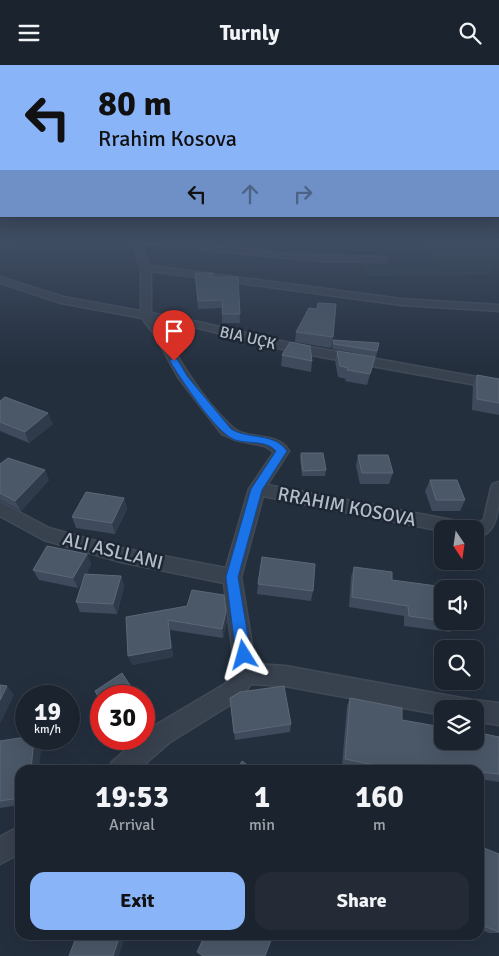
<!DOCTYPE html>
<html lang="en">
<head>
<meta charset="utf-8">
<style>
	:root { --surface:#1b232e; --page:#242b36; --text:#f1f3f6; --muted:#a0a4aa; --line:#39404a; --accent:#8ab4f8 }
	body { margin:0; font-family:Signika,sans-serif; background:var(--page); color:var(--text); height:100vh; display:flex; flex-direction:column; font-size:19px; white-space:nowrap }
	* { box-sizing:border-box; margin:0 }
	p { font-size:16px; color:var(--muted) }
	.icon { flex:none; width:28px; height:28px; fill:none; stroke:currentColor; stroke-width:2; stroke-linecap:round; stroke-linejoin:round }
	.map { position:relative; flex:1; overflow:hidden }
	.panel { position:absolute; left:15px; top:700px; width:469px; height:175px; display:flex; flex-direction:column; background:var(--surface); border-radius:15px; box-shadow:0 5px 20px #0002,0 0 0 1px var(--line) }
	.panel>* { flex:none }
	.banner { position:absolute; left:0px; top:0px; width:500px; height:152px; box-shadow:0 5px 20px #0002,0 0 0 1px var(--line); background:#8ab4f8; color:#111; overflow:hidden }
	.needle { width:32px; rotate:167deg }
	.tools { position:absolute; left:434px; top:455px; display:grid; gap:10px }
	.tools a { display:grid; place-items:center; width:50px; height:50px; border-radius:10px; background:var(--surface); box-shadow:0 5px 20px #0002,0 0 0 1px var(--line); font-size:25px }
	.speed { position:absolute; left:15px; top:620px; display:flex; gap:10px; font-size:25px; font-weight:700; text-align:center }
	.speed>* { display:grid; place-content:center; width:65px; height:65px; border-radius:50%; background:var(--surface); box-shadow:0 5px 20px #0002,0 0 0 1px var(--line); line-height:1 }
	.speed small { font-size:12px; font-weight:400 }
	.speed .limit { border:8px solid #d22; background:#fff; color:#111 }
	.pin { position:absolute; display:grid; place-items:center; width:42px; height:42px; color:#fff; margin:-51px -21px; border-radius:50% 50% 50% 0; rotate:-45deg; box-shadow:0 0 5px #0007 }
	.pin .icon { rotate:45deg }
	.me { position:absolute; width:55px; margin:-28px; rotate:352deg; stroke-linejoin:round; filter:drop-shadow(0 0 4px #0008) }
	.turn { display:flex; align-items:center; gap:18px; height:105px; padding:0 15px; font-size:22px }
	.turn .icon { width:65px; height:65px; stroke-width:2.5 }
	.turn b { display:block; font-size:35px; line-height:42px }
	.lanes { display:flex; align-items:center; height:48px; padding:0 15px; background:#0003; justify-content:center; gap:25px; direction:ltr }
	.lanes .off { opacity:.35 }
	.eta { display:flex; justify-content:space-evenly; align-items:center; height:85px; text-align:center }
	.eta b { font-size:30px; font-weight:700; line-height:35px }
	.button { display:flex; gap:10px; margin-top:auto; padding:10px 15px }
	.button a { flex:1; height:58px; border-radius:15px; background:var(--accent); color:#111; font-size:20px; font-weight:700; line-height:58px; text-align:center }
	.button a+a { background:var(--page); color:var(--text) }
	header { display:flex; justify-content:space-between; align-items:center; height:65px; padding:0 15px; background:var(--surface); font-size:22px; font-weight:700 }
	.map>svg:first-child { display:block }
</style>
</head>
<body>
<header><svg class="icon" aria-label="menu" viewBox="0 0 24 24"><path d="M4 6h16M4 12h16M4 18h16"/></svg>Turnly<svg class="icon" aria-label="search" viewBox="0 0 24 24"><circle cx="10" cy="10" r="6"/><path d="M15 15l6 6"/></svg></header>
<div class="map">
<svg width="499" height="891" viewBox="0 0 499 891">
	<rect width="100%" height="100%" fill="#242f3e"/>
	<polygon fill="#263c3f" points="425,175 474,175 499,188 499,199 490,209 369,211 365,200 434,200"/>
	<g fill="none" stroke-linecap="round" stroke-linejoin="round">
		<defs>
			<g id="minor">
				<path d="M131,175H151L290,189L383,192L386,193V197L321,196L141,179L150,201L402,234L499,240V246L402,240L151,206V248L198,257L294,279L499,316V324L294,287L198,263L155,255C169,273 177,293 190,311C201,328 216,347 231,361C247,377 276,365 289,386L267,420L473,459L480,458L484,454L491,423L493,419L499,417C499,440 499,471 475,472V464H442V466L263,431L241,512L255,599L285,601L473,635L499,638V660L475,656V644H442V650L285,621L251,619L241,633L170,677L138,705H108L112,697L139,674H144V670L154,661L225,619L235,606L224,518L121,497L44,475L0,451V437L49,463L121,483L226,503L249,424L274,387L265,381L236,375L222,369L178,312L155,270L142,253L61,238L0,218V212L63,232L141,246V203Z"/>
				<polygon points="20,761 20,788 0,799 0,772"/>
			</g>
		</defs>
		<use href="#minor" stroke="#414a57" stroke-width="3"/>
		<use href="#minor" fill="#38414e" fill-rule="evenodd"/>
	</g>
	<g fill="#3f4b5c">
		<polygon points="195,208 214,212 238,212 240,258 222,258 222,243 198,244"/>
		<polygon points="296,267 333,272 331,283 295,277"/>
		<polygon points="333,275 379,278 376,292 333,284 332,281"/>
		<polygon points="337,286 375,292 367,320 345,316 346,314 338,312 335,296"/>
		<polygon points="282,290 312,296 311,307 281,301"/>
		<polygon points="477,310 499,314 499,350 472,345 473,321"/>
		<polygon points="0,336 53,359 29,378 0,366"/>
		<polygon points="301,388 326,405 325,411 302,411 300,393"/>
		<polygon points="358,390 393,408 389,419 360,419 356,401"/>
		<polygon points="0,399 49,415 21,446 0,435"/>
		<polygon points="430,415 465,435 460,446 432,446 425,426"/>
		<polygon points="124,433 127,444 115,469 76,463 72,452"/>
		<polygon points="87,489 91,499 86,509 121,511 124,521 117,549 80,547 76,537 84,511 78,523 39,515 33,505"/>
		<polygon points="354,502 392,515 456,558 450,567 404,561 404,551 349,542 351,512"/>
		<polygon points="258,519 313,526 311,536 257,529"/>
		<polygon points="126,552 227,556 223,573 170,565 173,592 132,600"/>
		<polygon points="350,633 402,655 499,672 499,717 479,714 479,705 363,705 342,700 347,641"/>
		<polygon points="231,642 291,659 290,667 235,675"/>
		<polygon points="26,674 38,674 42,678 20,705 20,740 0,743 0,676"/>
		<polygon points="479,781 499,868 489,868 479,864"/>
	</g>
	<g fill="#2f3b4b">
		<polygon points="48,348 53,359 29,378 25,367"/>
		<polygon points="45,405 49,415 21,446 15,436"/>
		<polygon points="124,433 127,444 115,469 112,458"/>
		<polygon points="87,489 91,499 78,523 73,513"/>
		<polygon points="121,511 124,521 117,549 113,539"/>
		<polygon points="226,547 227,556 223,573 222,564"/>
		<polygon points="168,555 170,565 173,592 132,600 128,591"/>
		<polygon points="7,621 14,630 0,659 0,635"/>
		<polygon points="34,674 38,674 42,678 39,705 31,705"/>
		<polygon points="120,870 126,870 119,891 113,891"/>
	</g>
	<g fill="#4b5868" stroke="#5c6777">
		<polygon points="195,208 213,208 214,212 238,212 240,249 222,249 223,235 198,236"/>
		<polygon points="318,238 336,239 333,272 296,267 309,243 317,244"/>
		<polygon points="333,275 379,278 377,286 334,279"/>
		<polygon points="290,277 310,281 312,296 282,290"/>
		<polygon points="337,286 375,292 370,309 347,305 348,303 340,301"/>
		<polygon points="477,310 499,314 499,338 477,334"/>
		<polygon points="5,332 48,348 25,367 0,357 0,336"/>
		<polygon points="301,388 323,388 326,405 303,406"/>
		<polygon points="358,390 388,390 393,408 362,408"/>
		<polygon points="8,393 45,405 15,436 0,428 0,399"/>
		<polygon points="430,415 457,415 465,435 436,435"/>
		<polygon points="86,427 124,433 112,458 72,452"/>
		<polygon points="47,481 87,489 73,513 33,505"/>
		<polygon points="262,492 315,499 313,526 258,519"/>
		<polygon points="354,502 392,507 392,515 452,523 442,524 442,556 409,551 408,541 352,532"/>
		<polygon points="85,509 121,511 113,539 76,537"/>
		<polygon points="192,525 224,530 226,547 222,564 168,555 171,583 128,591 126,552 187,541"/>
		<polygon points="445,556 455,556 456,558"/>
		<polygon points="122,608 137,631 101,631 101,637 95,626"/>
		<polygon points="0,620 7,621 0,635"/>
		<polygon points="284,621 291,659 234,668 230,633 240,627"/>
		<polygon points="350,633 402,643 402,655 442,662 442,676 475,676 475,667 499,672 499,709 479,707 479,705 467,705 443,702 442,705 430,705 402,700 402,705 398,705 345,694"/>
		<polygon points="26,672 26,674 34,674 31,705 20,705 20,733 0,736 0,676"/>
		<polygon points="242,696 254,705 237,705"/>
		<polygon points="479,781 499,789 499,867 479,859"/>
		<polygon points="77,870 120,870 113,891 69,891"/>
		<polygon points="205,870 273,870 265,891 203,891 197,887"/>
	</g>
	<linearGradient id="sky" x2="0" y2="1"><stop stop-color="#141a22"/><stop offset="0.59" stop-color="#3f4d63"/><stop offset="1" stop-color="#3f4d63" stop-opacity="0"/></linearGradient>
	<rect width="499" height="299" fill="url(#sky)"/>
	<path fill="#1a73e8" stroke="#114b97" d="M171,294H177L187,311L231,364C249,375 274,367 287,386L262,425L238,512L251,590L249,594L244,596L238,594L236,590L226,512L251,424L276,386C265,374 247,380 233,374C215,366 180,313 170,296Z"/>
	<g text-anchor="middle" stroke-width="5" stroke-linejoin="round" paint-order="stroke">
		<g font-size="16" fill="#b4bcc9" stroke="#1d2633">
			<text transform="translate(248 272) rotate(13)" y="6">BIA UÇK</text>
		</g>
		<g font-size="19" fill="#b4bcc9" stroke="#1d2633">
			<text transform="translate(347 441) rotate(11)" y="7">RRAHIM KOSOVA</text>
			<text transform="translate(113 485) rotate(14)" y="7">ALI ASLLANI</text>
		</g>
	</g>
</svg>
<div class="tools">
<a><svg class="needle" viewBox="-14 -14 28 28"><path d="M0-13l5 13h-10z" fill="#e53935"/><path d="M0 13l5-13h-10z" fill="#a0a4aa"/></svg></a>
<a><svg class="icon" aria-label="sound" viewBox="0 0 24 24"><path d="M4 9h4l5-4v14l-5-4H4zM17 9q2 3 0 6"/></svg></a>
<a><svg class="icon" aria-label="search" viewBox="0 0 24 24"><circle cx="10" cy="10" r="6"/><path d="M15 15l6 6"/></svg></a>
<a><svg class="icon" aria-label="layers" viewBox="0 0 24 24"><path d="M12 4l9 5-9 5-9-5zM3 14l9 5 9-5"/></svg></a>
</div>
<div class="speed"><div>19<small>km/h</small></div><div class="limit">30</div></div>
<div class="pin" style="left:174px;top:296px;background:#d93025"><svg class="icon" aria-label="arrive" viewBox="0 0 24 24"><path d="M6 21V4h12l-3 4 3 4H6"/></svg></div>
<svg class="me" style="left:244px;top:590px" viewBox="-20 -20 40 40"><path d="M0-17L14 15 0 8-14 15z" fill="#1a73e8" stroke="#fff" stroke-width="4"/></svg>
<div class="banner">
<div class="turn"><svg class="icon" aria-label="left" viewBox="0 0 24 24"><path d="M17 20v-9H6M10 6l-5 5 5 5"/></svg><div><b>80 m</b>Rrahim Kosova</div></div>
<div class="lanes"><svg class="icon" aria-label="left" viewBox="0 0 24 24"><path d="M17 20v-9H6M10 6l-5 5 5 5"/></svg><svg class="icon off" aria-label="ahead" viewBox="0 0 24 24"><path d="M12 20V5M6 11l6-6 6 6"/></svg><svg class="icon off" aria-label="right" viewBox="0 0 24 24"><path d="M7 20v-9h11M14 6l5 5-5 5"/></svg></div>
</div>
<section class="panel">
<div class="eta">
<div><b>19:53</b><p>Arrival</p></div>
<div><b>1</b><p>min</p></div>
<div><b>160</b><p>m</p></div>
</div>
<div class="button"><a>Exit</a><a>Share</a></div>
</section>
</div>
</body>
</html>
